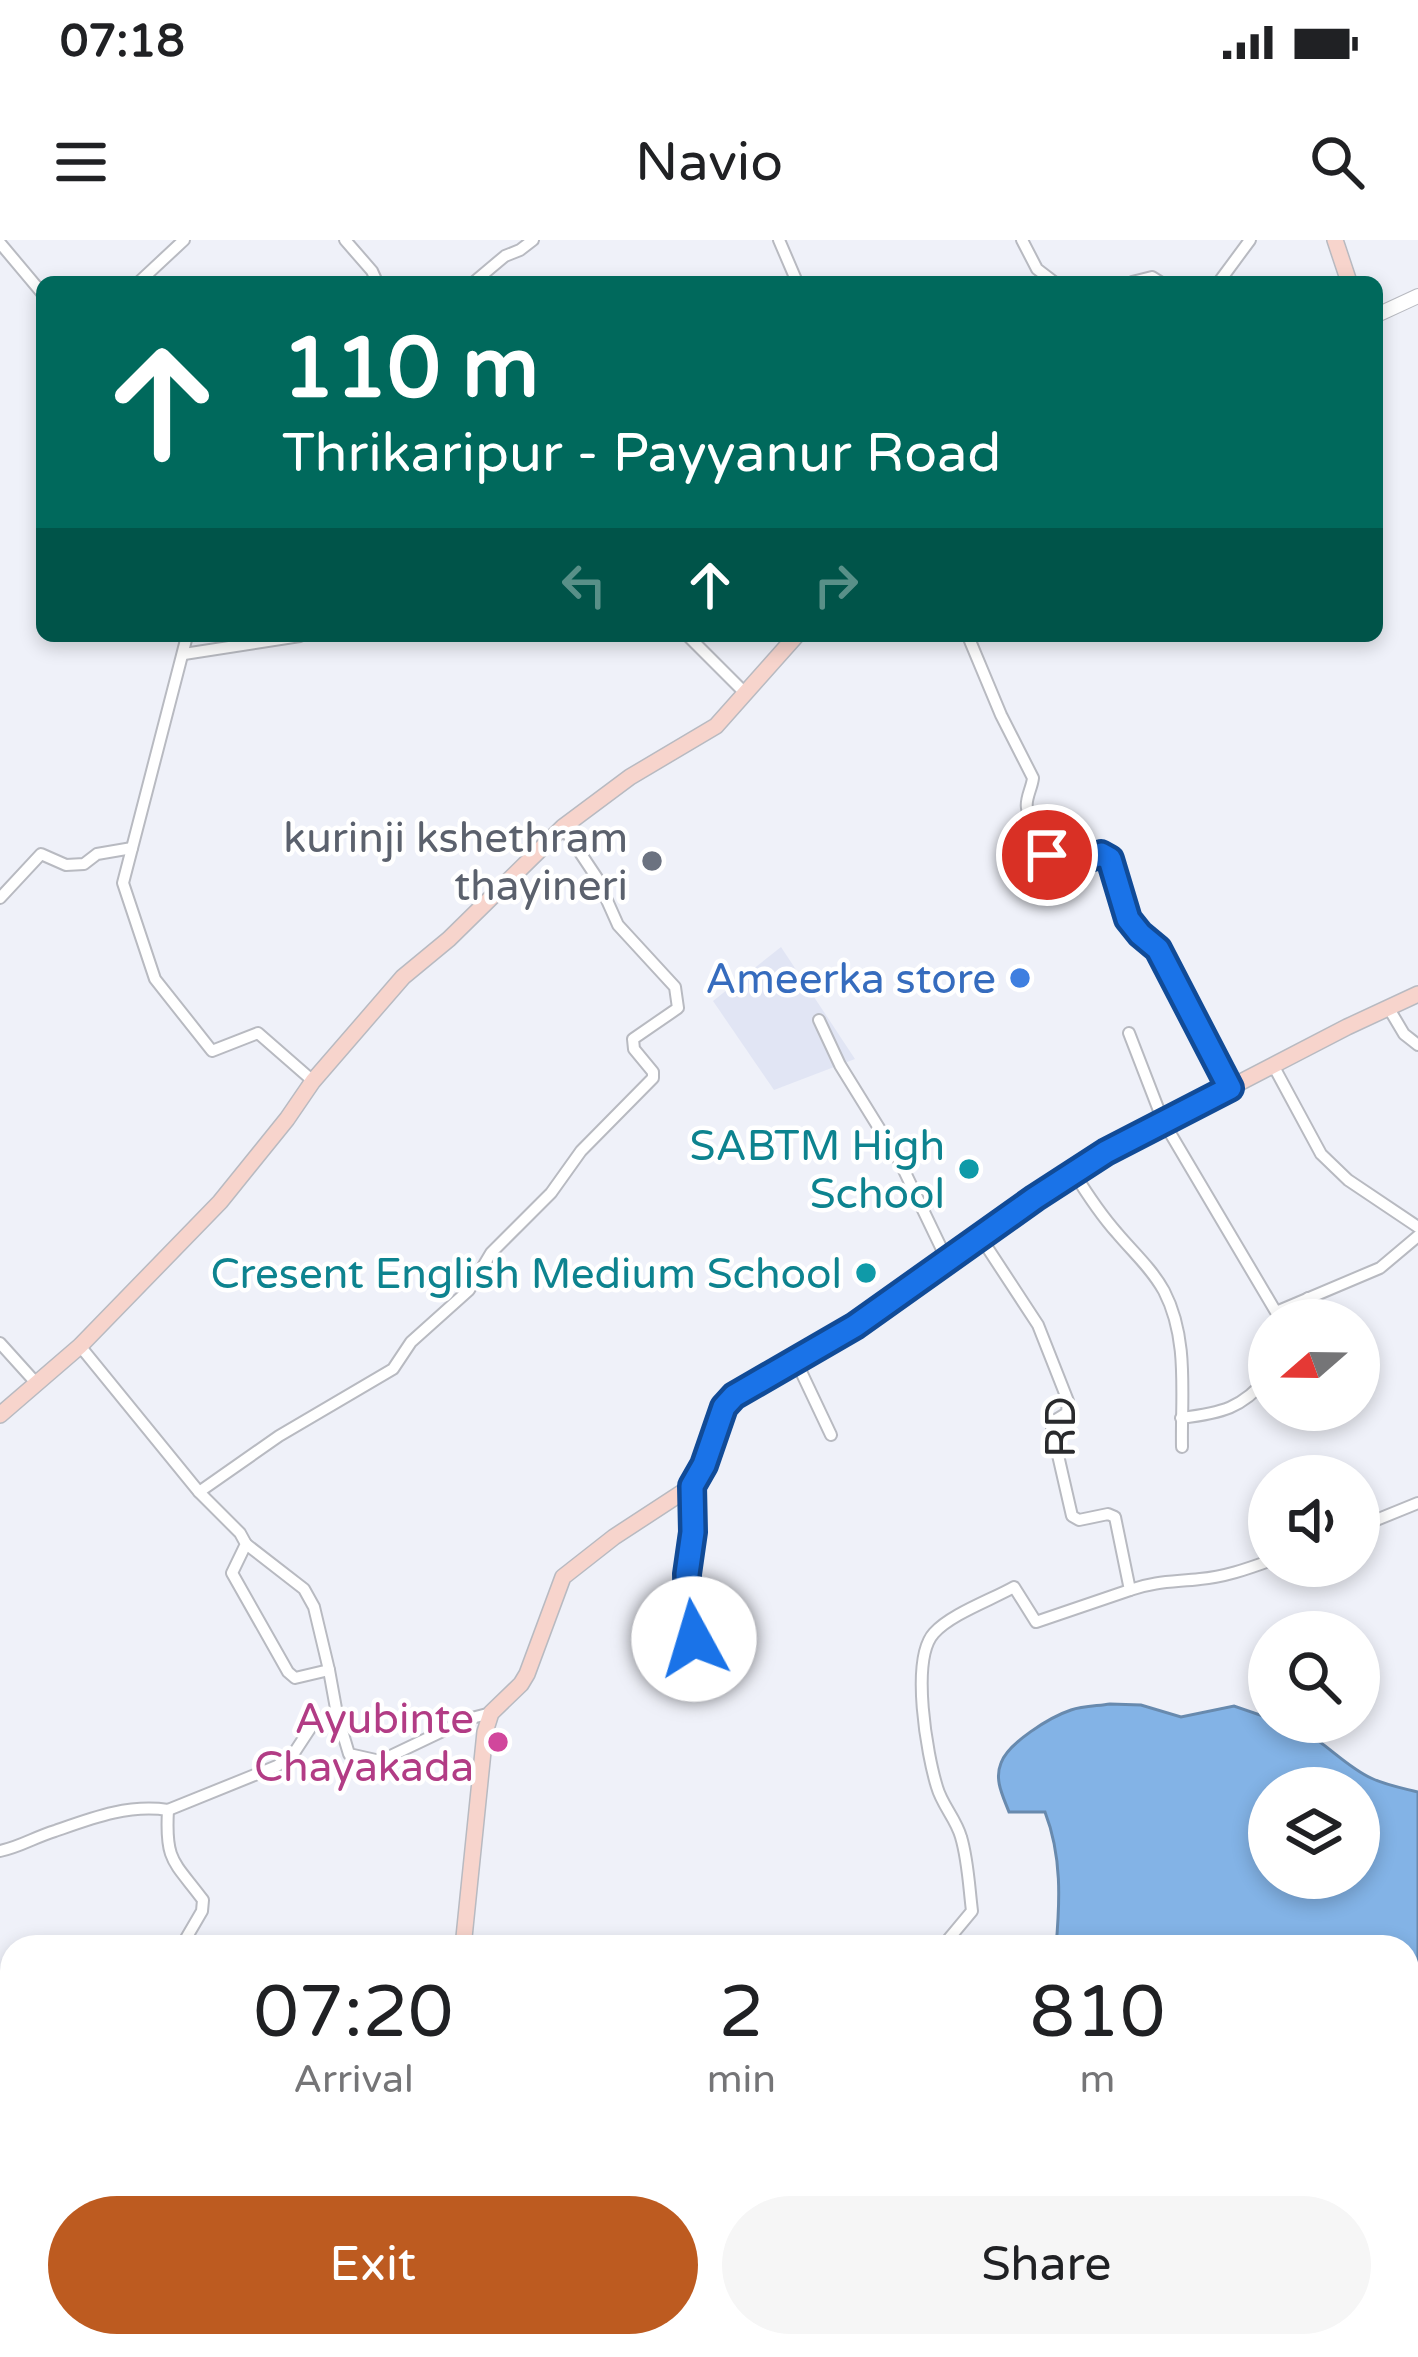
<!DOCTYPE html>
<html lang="en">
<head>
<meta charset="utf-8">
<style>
	:root { --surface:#fff; --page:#f6f6f6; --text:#202124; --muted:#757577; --accent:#bd5b20 }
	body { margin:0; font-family:"Varela Round",sans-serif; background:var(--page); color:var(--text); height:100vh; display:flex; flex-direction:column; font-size:45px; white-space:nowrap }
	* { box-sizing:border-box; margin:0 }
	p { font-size:39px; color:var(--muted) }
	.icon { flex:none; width:66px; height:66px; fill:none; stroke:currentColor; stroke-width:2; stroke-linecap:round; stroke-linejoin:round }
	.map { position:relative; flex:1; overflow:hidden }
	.details { position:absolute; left:0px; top:1695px; width:1419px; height:423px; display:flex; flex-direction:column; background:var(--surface); border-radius:36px 36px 0 0; box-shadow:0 6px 18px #0003 }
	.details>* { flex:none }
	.hud { position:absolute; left:36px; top:36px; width:1347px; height:366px; border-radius:18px; box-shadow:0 6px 18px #0003; background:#00695c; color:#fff; overflow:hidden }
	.needle { width:78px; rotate:250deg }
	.tools { position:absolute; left:1248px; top:1059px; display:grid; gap:24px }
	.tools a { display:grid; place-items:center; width:132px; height:132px; border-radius:50%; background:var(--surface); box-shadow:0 6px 18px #0003; font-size:60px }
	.pin { position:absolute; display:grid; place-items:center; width:102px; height:102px; color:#fff; margin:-51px; border:6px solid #fff; border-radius:50%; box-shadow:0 3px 12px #0007 }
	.me { position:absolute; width:132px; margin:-66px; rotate:354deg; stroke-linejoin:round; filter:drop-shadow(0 0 9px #0008) }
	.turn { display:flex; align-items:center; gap:42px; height:252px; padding:0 48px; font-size:54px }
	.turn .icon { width:156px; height:156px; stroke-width:2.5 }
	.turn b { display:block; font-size:84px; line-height:102px }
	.lanes { display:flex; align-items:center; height:114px; padding:0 48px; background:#0003; justify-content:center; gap:60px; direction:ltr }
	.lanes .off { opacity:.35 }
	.eta { display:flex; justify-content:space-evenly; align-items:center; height:204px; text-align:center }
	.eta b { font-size:72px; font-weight:600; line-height:84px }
	.button { display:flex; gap:24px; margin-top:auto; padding:24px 48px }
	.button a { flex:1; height:138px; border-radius:72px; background:var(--accent); color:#fff; font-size:48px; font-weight:600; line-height:138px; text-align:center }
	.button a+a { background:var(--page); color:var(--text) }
	.status { display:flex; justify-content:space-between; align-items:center; height:84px; padding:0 60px; background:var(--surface); direction:ltr }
	.status svg { height:33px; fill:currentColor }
	header { display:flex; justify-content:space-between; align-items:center; height:156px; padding:0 48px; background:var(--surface); font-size:54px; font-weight:600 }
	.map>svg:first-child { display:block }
</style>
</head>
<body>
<div class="status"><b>07:18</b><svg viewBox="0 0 49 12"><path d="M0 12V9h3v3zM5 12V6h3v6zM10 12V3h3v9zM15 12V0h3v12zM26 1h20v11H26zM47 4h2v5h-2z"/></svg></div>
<header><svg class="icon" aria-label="menu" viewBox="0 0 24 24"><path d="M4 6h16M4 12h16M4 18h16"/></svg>Navio<svg class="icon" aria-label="search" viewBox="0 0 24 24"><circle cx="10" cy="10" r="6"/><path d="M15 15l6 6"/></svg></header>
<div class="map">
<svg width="1418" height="2117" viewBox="0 0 1418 2117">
	<rect width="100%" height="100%" fill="#eff1f9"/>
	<polygon fill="#e1e5f4" points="781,707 855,819 774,850 713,761"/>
	<path fill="#83b3e6" stroke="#688aae" stroke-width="3" fill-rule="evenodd" d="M1110,1464L1141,1465L1181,1477L1234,1466L1269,1478V1482C1311,1482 1336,1522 1371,1538C1385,1545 1402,1548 1418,1552V2117H873L880,2106H1407V1707H1056C1060,1661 1062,1616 1045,1572H1009C1003,1556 994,1540 1001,1523C1008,1503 1050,1477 1071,1470C1083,1466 1098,1466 1110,1464ZM1269,1548H1359V1638H1269Z"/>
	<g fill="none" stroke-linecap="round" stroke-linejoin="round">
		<defs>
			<g id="minor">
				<polyline points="345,0 372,31 377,42"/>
				<polyline points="779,0 797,42"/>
				<polyline points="1022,0 1037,29 1054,42"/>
				<polyline points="0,3 42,53"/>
				<polyline points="139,42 184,0"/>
				<polyline points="474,42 505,16 520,10 533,0"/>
				<polyline points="1132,42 1152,37 1160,42"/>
				<polyline points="1219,42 1250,0"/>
				<polyline points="187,396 123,643 155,739 212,811 258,793 313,841"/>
				<polyline points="688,396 745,453"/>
				<path d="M968,396L1001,475L1033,538C1032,548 1025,559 1027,568C1029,586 1047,620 1063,629L1101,614L1110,619C1129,661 1116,676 1158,709L1230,848"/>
				<polyline points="184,414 300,396"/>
				<polyline points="0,658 41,614 66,625 84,624 97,614 132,608"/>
				<polyline points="1388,767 1404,794 1418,805"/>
				<polyline points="819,780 840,825 900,922 948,1022"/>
				<polyline points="1129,793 1163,881 1276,1072 1380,1028 1418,996"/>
				<polyline points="1274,827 1321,914 1348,940 1418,987"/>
				<path d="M1074,933C1087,954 1101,975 1117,993C1133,1012 1152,1029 1164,1051C1189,1099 1181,1155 1182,1207"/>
				<path d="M981,998L1038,1085L1068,1161L1067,1173L1054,1181L1052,1189L1072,1276L1079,1280L1108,1274L1115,1277L1130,1350C1155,1341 1175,1342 1200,1339C1224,1337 1247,1329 1269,1321"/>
				<polyline points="1308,1058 1318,1080"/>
				<polyline points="0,1103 37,1144"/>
				<polyline points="80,1106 199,1252 240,1293 246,1304 232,1333 288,1432 295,1438 329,1430 337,1474 349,1514 380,1521 468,1479 491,1473"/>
				<polyline points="796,1121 831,1195"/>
				<path d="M1181,1178C1221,1173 1242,1169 1269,1136"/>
				<path d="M692,1246C696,1298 680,1348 694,1399"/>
				<polyline points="199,1252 279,1196 393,1129 411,1102 469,1050 491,1013 551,953 581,911 653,838 653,832 634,809 633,799 678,768 675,747 618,685 597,638 563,587"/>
				<polyline points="1359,1287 1418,1263"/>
				<polyline points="246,1304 304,1349 314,1367 329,1430"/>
				<polyline points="168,1570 277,1526 294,1513 315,1481 337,1474"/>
				<path d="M0,1611C20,1607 35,1597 55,1591C92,1578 128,1564 168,1570C165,1622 174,1621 203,1660L202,1671L181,1707"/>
				<path d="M942,1707L972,1671C969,1647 968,1620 961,1597C956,1579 942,1565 937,1547C927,1515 910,1419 934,1393C951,1374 991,1360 1014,1347L1036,1382L1130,1350"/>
				<polyline points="0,1901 12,1895"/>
				<polyline points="132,2106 139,2117"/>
				<polyline points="605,2106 606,2117"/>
			</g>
			<polyline id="tertiary" points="1377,75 1418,56"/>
			<g id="secondary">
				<polyline points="1335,0 1349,42"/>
				<polyline points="0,1175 80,1106 220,962 287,879 313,841 403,737 449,699 563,587 630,537 716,486 796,396"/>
				<polyline points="463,1707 485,1492 491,1473 521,1444 527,1434 563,1337 614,1297 692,1246 704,1225 725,1167 734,1156 855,1086 1035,958 1106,912 1347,787 1418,754"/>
				<polyline points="270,2117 271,2106"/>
			</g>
		</defs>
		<use href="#minor" stroke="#b8bac1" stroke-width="14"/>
		<use href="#tertiary" stroke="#b8bac1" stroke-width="16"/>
		<use href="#secondary" stroke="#b8bac1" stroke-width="18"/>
		<use href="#minor" stroke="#fff" stroke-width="10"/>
		<use href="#tertiary" stroke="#fff" stroke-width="14"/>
		<use href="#secondary" stroke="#f7d4cc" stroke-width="15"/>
	</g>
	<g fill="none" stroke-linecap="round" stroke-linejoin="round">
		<defs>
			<polyline id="route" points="694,1399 688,1377 687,1334 693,1292 692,1246 704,1225 724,1167 734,1156 855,1086 1035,958 1106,912 1230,848 1158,709 1140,694 1128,679 1110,619 1101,614 1063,628 1055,625 1047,615"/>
		</defs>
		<use href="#route" stroke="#114b97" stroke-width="30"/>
		<use href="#route" stroke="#1a73e8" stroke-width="21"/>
	</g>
	<circle fill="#6b7280" stroke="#fff" stroke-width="4.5" cx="652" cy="621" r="12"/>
	<circle fill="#3f7fe0" stroke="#fff" stroke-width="4.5" cx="1020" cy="738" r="12"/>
	<g fill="#0f9aa8" stroke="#fff" stroke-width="4.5">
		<circle cx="969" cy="929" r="12"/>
		<circle cx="866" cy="1033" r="12"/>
	</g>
	<circle fill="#d1479c" stroke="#fff" stroke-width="4.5" cx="498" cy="1502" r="12"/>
	<g text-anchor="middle" stroke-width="9" stroke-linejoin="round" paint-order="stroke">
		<g font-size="42" fill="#5b616d" stroke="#fff" text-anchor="end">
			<text x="628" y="612">kurinji kshethram<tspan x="628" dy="48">thayineri</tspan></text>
		</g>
		<g font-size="42" fill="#366cbe" stroke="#fff" text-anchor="end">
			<text x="996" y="753">Ameerka store</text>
		</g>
		<g font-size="42" fill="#0d838f" stroke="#fff" text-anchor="end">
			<text x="945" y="920">SABTM High<tspan x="945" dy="48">School</tspan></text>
			<text x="842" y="1048">Cresent English Medium School</text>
		</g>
		<g font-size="42" fill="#292a2d" stroke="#fff">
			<text transform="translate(1060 1187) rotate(-90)" y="15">RD</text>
		</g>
		<g font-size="42" fill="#b23c85" stroke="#fff" text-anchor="end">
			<text x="474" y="1493">Ayubinte<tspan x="474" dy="48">Chayakada</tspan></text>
		</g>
	</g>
</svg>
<div class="tools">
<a><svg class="needle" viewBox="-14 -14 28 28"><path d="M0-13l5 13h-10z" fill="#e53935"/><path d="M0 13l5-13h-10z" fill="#757577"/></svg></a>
<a><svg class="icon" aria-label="sound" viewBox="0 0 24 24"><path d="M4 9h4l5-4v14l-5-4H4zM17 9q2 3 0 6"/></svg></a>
<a><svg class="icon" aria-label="search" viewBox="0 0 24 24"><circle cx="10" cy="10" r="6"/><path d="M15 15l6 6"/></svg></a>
<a><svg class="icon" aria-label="layers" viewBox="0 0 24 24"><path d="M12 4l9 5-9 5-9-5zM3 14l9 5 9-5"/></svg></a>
</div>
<div class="pin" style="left:1047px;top:615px;background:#d93025"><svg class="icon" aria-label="arrive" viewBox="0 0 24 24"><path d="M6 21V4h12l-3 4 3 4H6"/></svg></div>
<svg class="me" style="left:694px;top:1399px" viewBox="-20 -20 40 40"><circle r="19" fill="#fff"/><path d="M0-13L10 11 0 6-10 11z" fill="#1a73e8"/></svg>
<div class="hud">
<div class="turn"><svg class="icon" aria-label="ahead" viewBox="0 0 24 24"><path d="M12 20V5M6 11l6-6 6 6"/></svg><div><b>110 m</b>Thrikaripur - Payyanur Road</div></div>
<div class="lanes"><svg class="icon off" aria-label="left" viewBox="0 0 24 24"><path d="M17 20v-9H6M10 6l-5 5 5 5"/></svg><svg class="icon" aria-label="ahead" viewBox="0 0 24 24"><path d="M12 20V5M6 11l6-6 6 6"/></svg><svg class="icon off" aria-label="right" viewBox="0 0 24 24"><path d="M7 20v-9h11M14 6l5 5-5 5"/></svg></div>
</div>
<section class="details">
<div class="eta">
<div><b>07:20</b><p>Arrival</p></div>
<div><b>2</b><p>min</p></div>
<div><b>810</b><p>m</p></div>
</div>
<div class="button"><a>Exit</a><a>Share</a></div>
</section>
</div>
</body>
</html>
